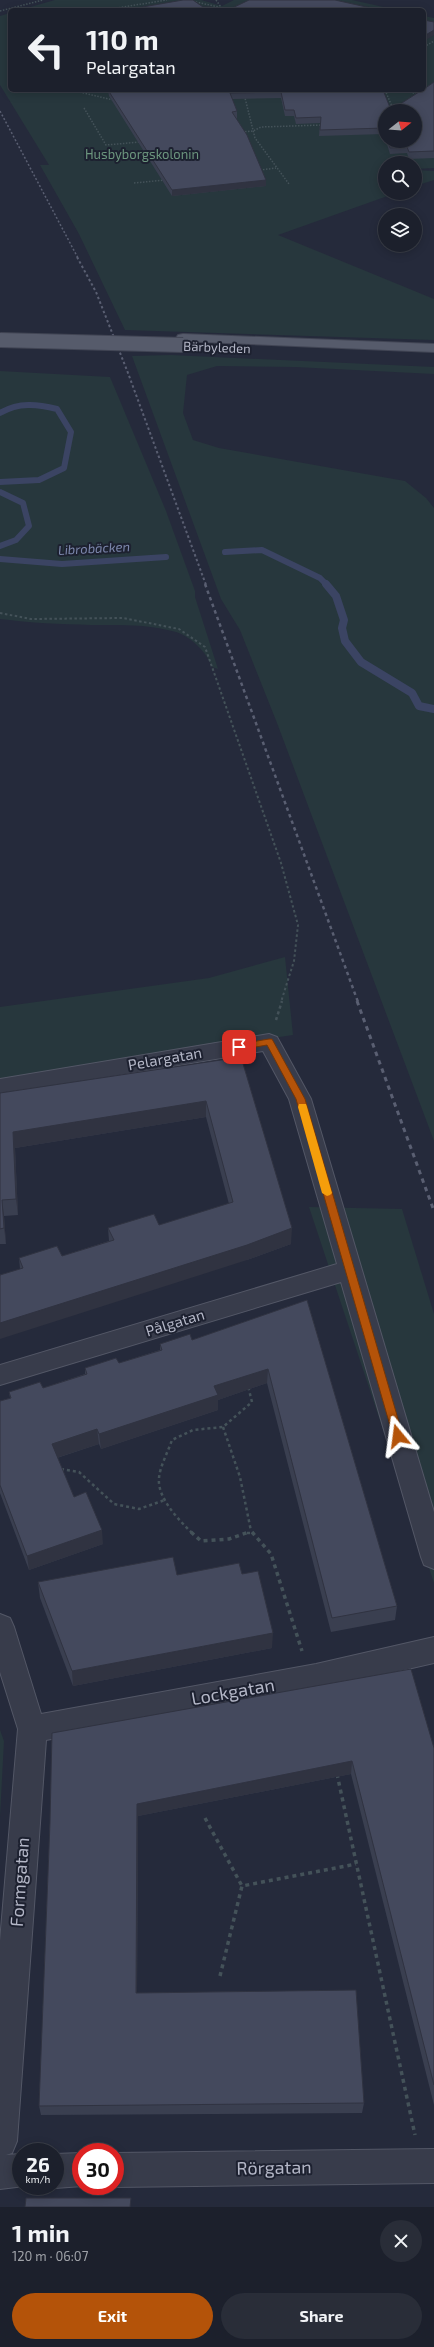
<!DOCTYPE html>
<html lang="en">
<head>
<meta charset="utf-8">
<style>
	:root { --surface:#1c202c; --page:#292d38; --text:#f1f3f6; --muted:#a0a3a9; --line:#3a3e48; --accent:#b45309 }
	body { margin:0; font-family:"Exo 2",sans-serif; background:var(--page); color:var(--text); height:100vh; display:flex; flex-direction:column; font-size:15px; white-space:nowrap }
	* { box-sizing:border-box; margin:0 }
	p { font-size:13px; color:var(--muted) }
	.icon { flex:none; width:22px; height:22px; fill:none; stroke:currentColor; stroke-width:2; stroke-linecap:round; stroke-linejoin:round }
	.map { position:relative; height:2207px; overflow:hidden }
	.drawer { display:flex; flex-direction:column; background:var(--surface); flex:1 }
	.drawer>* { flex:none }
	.top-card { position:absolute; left:8px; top:8px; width:418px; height:84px; border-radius:6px; box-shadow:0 2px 10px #0003,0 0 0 1px var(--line); background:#1c202c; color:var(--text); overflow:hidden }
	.needle { width:26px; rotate:73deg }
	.buttons { position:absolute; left:378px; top:104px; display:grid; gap:8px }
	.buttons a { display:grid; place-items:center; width:44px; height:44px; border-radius:50%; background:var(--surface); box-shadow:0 2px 10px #0003,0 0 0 1px var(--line); font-size:20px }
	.speed { position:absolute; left:12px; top:2143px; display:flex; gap:8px; font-size:20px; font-weight:700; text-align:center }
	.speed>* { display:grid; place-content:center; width:52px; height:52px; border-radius:50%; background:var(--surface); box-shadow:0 2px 10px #0003,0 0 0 1px var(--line); line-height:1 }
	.speed small { font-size:10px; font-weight:400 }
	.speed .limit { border:6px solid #d22; background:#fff; color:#111 }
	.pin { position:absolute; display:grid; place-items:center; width:34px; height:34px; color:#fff; margin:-17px; border-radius:8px; box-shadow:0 2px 6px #0006 }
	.me { position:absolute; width:44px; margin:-22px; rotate:344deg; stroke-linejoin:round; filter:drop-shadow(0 0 3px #0008) }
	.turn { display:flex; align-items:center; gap:14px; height:84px; padding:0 12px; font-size:18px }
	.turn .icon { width:52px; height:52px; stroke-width:2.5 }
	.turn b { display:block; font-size:28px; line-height:34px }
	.round { display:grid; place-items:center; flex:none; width:42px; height:42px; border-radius:21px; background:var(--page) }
	.summary { display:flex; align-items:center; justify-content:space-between; height:68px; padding:0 12px }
	h1 { font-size:24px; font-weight:700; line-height:30px }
	.cta { display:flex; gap:8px; margin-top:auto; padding:8px 12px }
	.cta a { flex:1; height:46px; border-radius:24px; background:var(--accent); color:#fff; font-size:16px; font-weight:700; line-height:46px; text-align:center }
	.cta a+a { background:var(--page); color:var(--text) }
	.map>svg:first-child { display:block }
</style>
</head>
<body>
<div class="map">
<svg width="434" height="2207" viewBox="0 0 434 2207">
	<rect width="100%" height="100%" fill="#252a3b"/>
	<g fill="#27373d" fill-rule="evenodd">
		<polygon points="55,0 201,0 222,6 234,0 352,0 397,10 20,10"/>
		<path d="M10,13V90H424V16L434,18V168L415,169V163H385V193H396L278,235L434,299V340L125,330L79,234L40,165H49L0,85V16ZM385,111H415V141H385Z"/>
		<polygon points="415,170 434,171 434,180 415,186"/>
		<polygon points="171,355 434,367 434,374 295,367 217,366 187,375 183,413 193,440 219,448 405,481 426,498 434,508 434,1141 277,723 240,630 221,599 132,356"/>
		<path d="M0,371L110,377L166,511L195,591V597L218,669L212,667C207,652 191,637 176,632C148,624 120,625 91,625C60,624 31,623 0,619Z"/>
		<polygon points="285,957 293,1035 0,1079 0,1007 209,978"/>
		<polygon points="309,1207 402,1209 434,1314 434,1583"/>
		<polygon points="0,1730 4,1741 0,1817"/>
	</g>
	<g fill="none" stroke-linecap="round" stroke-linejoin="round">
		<g stroke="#3b4463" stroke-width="6">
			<path d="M0,413C19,402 37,404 57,409L71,432L64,468L39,480L0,482"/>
			<polyline points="0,492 23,503 29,526 16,540 0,546"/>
			<polyline points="225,552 262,550 320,578 327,585"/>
			<polyline points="0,559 62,564 166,557"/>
		</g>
		<polyline stroke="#3b4463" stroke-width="8" points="326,584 336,596 344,620 342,628 345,641 361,662 412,693 419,706 434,709"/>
		<defs>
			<g id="minor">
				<polygon points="269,1034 277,1037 311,1099 434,1512 434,1569 424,1565 421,1557 341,1282 0,1385 0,1365 337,1264 289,1099 263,1051 0,1095 0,1079"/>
				<polygon points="0,1614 10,1618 14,1627 41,1714 316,1664 434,1637 434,1663 316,1690 46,1740 17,2141 12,2153 6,2155 21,2154 21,2186 25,2186 0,2189 0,1941 18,1729 0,1672"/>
				<polygon points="434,2149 434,2183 115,2187 113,2186 115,2186 115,2153"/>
				<polygon points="81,2153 81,2186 83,2186 55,2188 51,2186 55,2186 55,2154"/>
			</g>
			<polygon id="major" points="183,334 434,344 434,352 178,341 176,338 178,335"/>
		</defs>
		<use href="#minor" stroke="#535766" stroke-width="2"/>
		<use href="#major" stroke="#414554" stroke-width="2"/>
		<g stroke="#445259" stroke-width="1.5" stroke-dasharray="1.5 1.5" stroke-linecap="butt">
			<polyline points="187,0 223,8"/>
			<polyline points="216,0 223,10"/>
			<polyline points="104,10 167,0"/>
			<polyline points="0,11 43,0"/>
			<polyline points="424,47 434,41"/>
			<polyline points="71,90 113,100"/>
			<polyline points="243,90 255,138 289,184"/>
			<polyline points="385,90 394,111"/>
			<polyline points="401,90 418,94"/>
			<polyline points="84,108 106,145 140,142"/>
			<polyline points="242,132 253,131 261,127 323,125"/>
			<polyline points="260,170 276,168"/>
			<polyline points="134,183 165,180"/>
		</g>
		<polyline stroke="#445259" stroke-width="2" stroke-dasharray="2.5 2.5" stroke-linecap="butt" points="0,613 31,619 123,618 179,629 205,647 281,863 298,925 294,961 281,1002"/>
		<g stroke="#445259" stroke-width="2.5" stroke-dasharray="3 3" stroke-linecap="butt">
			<polyline points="276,1020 282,1001"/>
			<polyline points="223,1427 240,1477 251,1531"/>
			<polyline points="61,1469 79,1472 114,1504 139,1509 165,1500"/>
			<path d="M192,1533C179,1520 157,1498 159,1478C160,1466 168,1452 172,1440L193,1430L223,1427L252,1402L248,1386"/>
			<polyline points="247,1533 252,1533"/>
		</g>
		<g stroke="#445259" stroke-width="3.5" stroke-dasharray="4 4" stroke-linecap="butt">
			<polyline points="191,1532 201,1541 229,1539 249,1532"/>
			<polyline points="252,1532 271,1554 302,1651"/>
			<polyline points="337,1774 415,2135"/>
			<polyline points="205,1818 242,1886"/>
			<polyline points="220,1976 242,1886 356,1864"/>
		</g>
		<use href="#minor" fill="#383c4b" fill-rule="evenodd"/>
		<use href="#major" fill="#565b6b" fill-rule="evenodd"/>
		<polyline stroke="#5a5f72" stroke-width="1.5" stroke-dasharray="2 2" stroke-linecap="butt" points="0,111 78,258"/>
		<polyline stroke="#5a5f72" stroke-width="2" stroke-dasharray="2.5 2.5" stroke-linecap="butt" points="77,257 96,292 128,373 206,585"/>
		<polyline stroke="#5a5f72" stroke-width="2.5" stroke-dasharray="3.5 3.5" stroke-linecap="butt" points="205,584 358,1002"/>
		<polyline stroke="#5a5f72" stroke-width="3" stroke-dasharray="4.5 4.5" stroke-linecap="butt" points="357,1001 434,1211"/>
		<defs>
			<polyline id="major-bridge" points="0,340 183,345"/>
		</defs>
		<use href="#major-bridge" stroke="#414554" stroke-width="16" stroke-linecap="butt"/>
		<use href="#major-bridge" stroke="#565b6b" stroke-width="14"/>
	</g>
	<g fill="#3a3f50">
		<polygon points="434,82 434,158 409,159 407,153 390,154 386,141 415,141 385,111 385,138 384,134 319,136 320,123 296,124 294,116 285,116 281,98 232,99 237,111 237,118 236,118 266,180 266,186 172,196 109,96 108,90 383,90 391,110"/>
		<polygon points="241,1057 291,1244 247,1260 20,1269 19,1258 62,1256 109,1241 108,1228 159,1225 229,1204 206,1117 15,1148 18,1215 4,1216 6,1244 0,1244 0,1093"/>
		<polygon points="307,1300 397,1606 395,1620 331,1632 267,1383 218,1400 218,1410 101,1449 99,1444 57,1458 74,1497 103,1544 29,1570 0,1493 0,1401 10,1398 9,1392 43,1388 85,1374 85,1368 119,1363 160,1350 160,1344 192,1340"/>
		<polygon points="242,1574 272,1648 73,1686 40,1598 38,1582 177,1575"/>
		<polygon points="52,1733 434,1748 434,2105 351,1774 138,1816 137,1993 364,2103 362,2113 41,2115 39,2106 50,1822"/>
	</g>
	<g fill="#303341">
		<polygon points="434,30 434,35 424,41 424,36"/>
		<polygon points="266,180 266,186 172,196 172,190"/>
		<polygon points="206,1101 206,1117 15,1148 18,1215 16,1199 13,1132"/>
		<polygon points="2,1200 4,1216 6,1244 4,1228"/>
		<polygon points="292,1228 291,1244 247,1260 0,1339 0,1323"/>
		<polygon points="268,1369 267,1383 218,1400 218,1410 101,1449 99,1434 214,1386"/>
		<polygon points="97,1429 99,1444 53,1459 52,1444"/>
		<polygon points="102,1530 103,1544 29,1570 27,1556"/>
		<polygon points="273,1633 272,1648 73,1686 72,1671"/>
		<polygon points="352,1761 351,1774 138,1816 137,2004 136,1993 137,1804"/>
	</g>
	<g fill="#44495d" stroke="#303341">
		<polygon points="183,0 193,0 203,7 211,7 212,10 125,10"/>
		<polygon points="249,0 335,0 380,10 228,10"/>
		<polygon points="424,20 434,22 434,30 424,36"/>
		<polygon points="434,82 434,151 409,152 407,147 390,148 388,141 415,141 415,111 385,111 385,131 384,128 320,130 321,117 296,118 294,110 285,110 281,92 230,93 237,111 232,112 247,135 266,180 172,190 108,90 383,90 391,110 422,90 424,90 424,89"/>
		<polygon points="241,1057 292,1228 247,1245 0,1323 0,1275 23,1268 19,1258 57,1246 62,1256 114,1240 108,1228 154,1214 159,1225 233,1202 206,1101 13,1132 16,1199 2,1200 4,1228 0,1229 0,1093"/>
		<polygon points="307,1300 397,1606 332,1618 268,1369 214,1386 218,1395 99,1434 97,1429 52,1444 74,1497 86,1492 102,1530 27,1556 0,1485 0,1401 11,1398 9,1392 40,1382 43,1388 87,1374 85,1368 116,1358 119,1363 162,1350 160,1344 190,1334 192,1340"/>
		<polygon points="173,1557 177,1575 239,1563 242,1574 258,1571 273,1633 72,1671 38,1582"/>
		<polygon points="411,1669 434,1748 434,2085 352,1761 137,1804 136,1993 356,1990 364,2103 39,2106 50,1822 52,1733"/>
		<polygon points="26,2198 131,2198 130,2207 25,2207"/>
	</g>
	<polygon fill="#b45309" stroke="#753606" points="269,1039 272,1039 305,1099 403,1436 398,1441 393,1436 296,1099 267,1045 239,1050 235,1047 239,1044"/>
	<polygon fill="#f59e0b" points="299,1104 306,1104 307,1107 332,1193 330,1195 327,1196 322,1193 298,1107"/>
	<g text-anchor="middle" stroke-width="4" stroke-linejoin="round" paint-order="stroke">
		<g font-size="13" fill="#6c967e" stroke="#1d2130">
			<text x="142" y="159">Husbyborgskolonin</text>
		</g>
		<g font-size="13" fill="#b4b7c7" stroke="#1d2130">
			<text transform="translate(217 347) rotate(2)" y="5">Bärbyleden</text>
		</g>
		<g font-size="13" font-style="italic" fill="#7d88ad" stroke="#1d2130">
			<text transform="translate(94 548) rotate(-3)" y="5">Librobäcken</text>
		</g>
		<g font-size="15" fill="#b4b7c7" stroke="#1d2130">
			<text transform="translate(165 1059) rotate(-10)" y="5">Pelargatan</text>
			<text transform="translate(175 1323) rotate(-17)" y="5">Pålgatan</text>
		</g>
		<g font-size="18" fill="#b4b7c7" stroke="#1d2130">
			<text transform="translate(233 1692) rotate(-10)" y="6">Lockgatan</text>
			<text transform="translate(20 1882) rotate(-86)" y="6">Formgatan</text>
			<text transform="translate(274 2168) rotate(-1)" y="6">Rörgatan</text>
		</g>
	</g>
</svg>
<div class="buttons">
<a><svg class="needle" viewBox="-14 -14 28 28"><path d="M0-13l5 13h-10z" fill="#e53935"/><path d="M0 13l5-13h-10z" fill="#a0a3a9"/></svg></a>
<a><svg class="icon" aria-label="search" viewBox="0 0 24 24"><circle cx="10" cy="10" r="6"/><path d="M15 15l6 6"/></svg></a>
<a><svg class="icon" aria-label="layers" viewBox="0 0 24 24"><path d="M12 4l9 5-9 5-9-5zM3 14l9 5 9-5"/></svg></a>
</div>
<div class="speed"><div>26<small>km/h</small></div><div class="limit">30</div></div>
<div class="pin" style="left:239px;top:1047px;background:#d93025"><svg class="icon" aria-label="arrive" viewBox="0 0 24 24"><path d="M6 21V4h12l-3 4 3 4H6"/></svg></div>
<svg class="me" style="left:398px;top:1436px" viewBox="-20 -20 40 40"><path d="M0-17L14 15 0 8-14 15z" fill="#b45309" stroke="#fff" stroke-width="4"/></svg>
<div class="top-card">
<div class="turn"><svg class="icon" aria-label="left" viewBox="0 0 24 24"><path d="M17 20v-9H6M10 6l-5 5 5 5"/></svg><div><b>110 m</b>Pelargatan</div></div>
</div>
</div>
<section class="drawer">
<div class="summary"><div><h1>1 min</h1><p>120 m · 06:07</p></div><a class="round"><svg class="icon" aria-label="close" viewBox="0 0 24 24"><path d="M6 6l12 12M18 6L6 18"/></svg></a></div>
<div class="cta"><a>Exit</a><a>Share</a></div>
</section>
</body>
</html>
